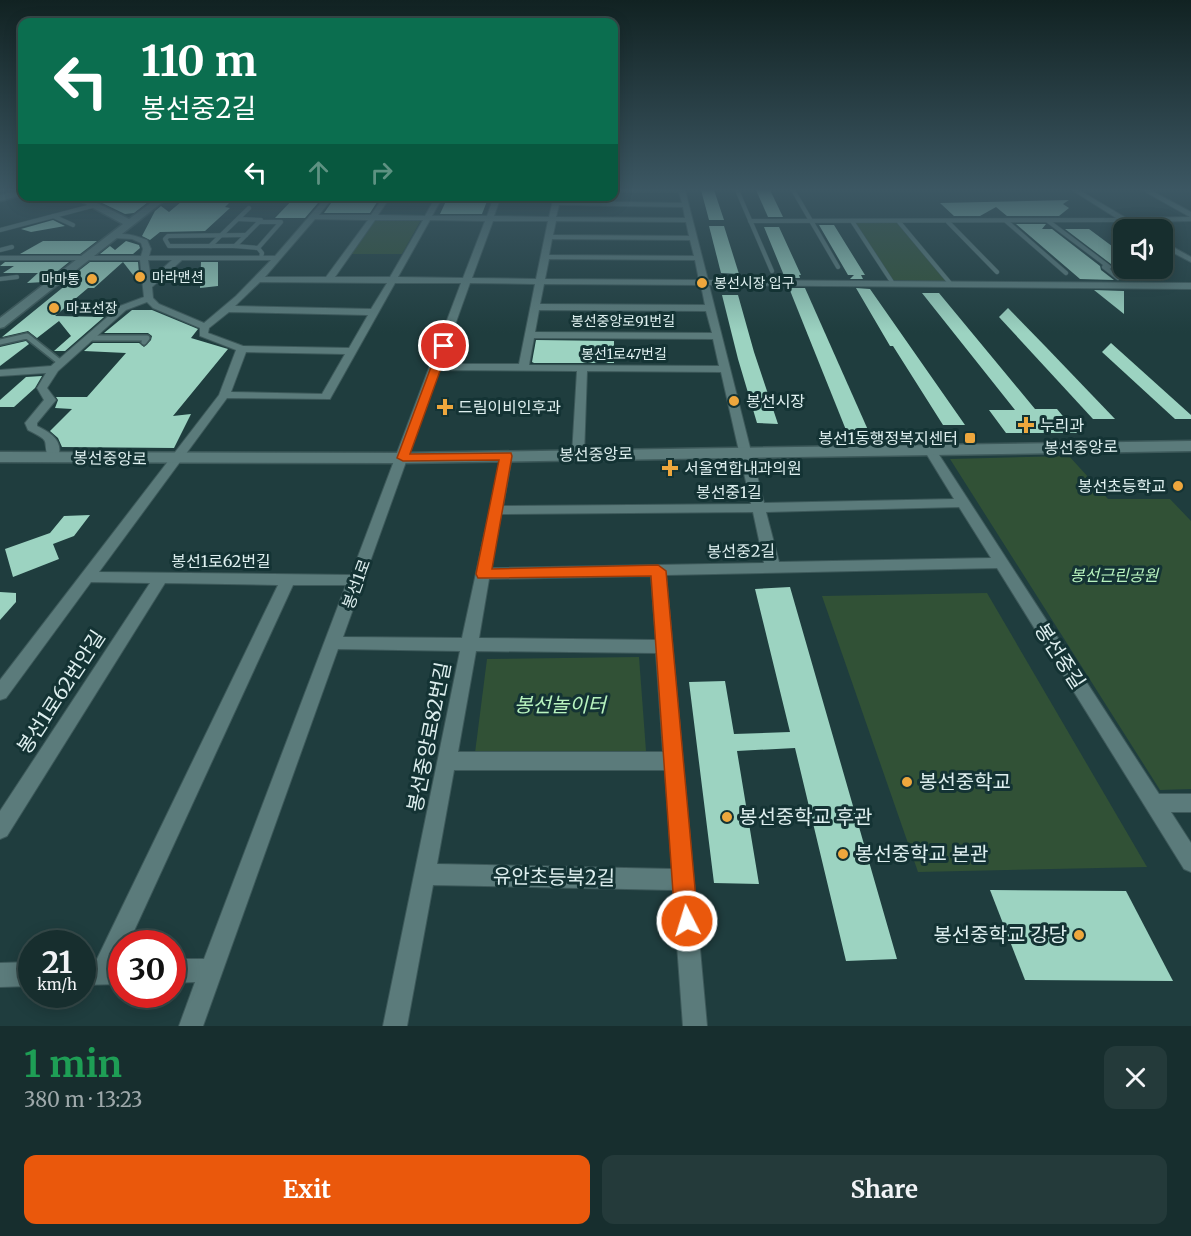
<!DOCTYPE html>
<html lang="en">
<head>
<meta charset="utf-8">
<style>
	:root { --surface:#172e2e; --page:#243a3a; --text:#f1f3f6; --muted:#9ea8aa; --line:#364a4a; --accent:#ea580c }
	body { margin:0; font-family:Merriweather,"Noto Sans KR",serif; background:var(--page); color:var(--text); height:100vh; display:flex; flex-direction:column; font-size:22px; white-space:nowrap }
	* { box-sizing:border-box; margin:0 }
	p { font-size:20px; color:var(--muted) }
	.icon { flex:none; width:33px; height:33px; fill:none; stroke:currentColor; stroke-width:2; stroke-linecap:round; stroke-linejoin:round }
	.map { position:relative; height:1026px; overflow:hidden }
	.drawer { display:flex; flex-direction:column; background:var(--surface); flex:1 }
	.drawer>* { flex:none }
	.hud { position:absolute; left:18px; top:18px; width:600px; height:183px; border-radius:12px; box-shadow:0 3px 15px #0003,0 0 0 2px var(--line); background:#0b6e4f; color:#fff; overflow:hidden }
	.controls { position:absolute; left:1113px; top:219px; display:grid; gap:12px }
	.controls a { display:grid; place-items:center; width:60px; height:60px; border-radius:12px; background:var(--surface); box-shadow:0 3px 15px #0003,0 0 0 2px var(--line); font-size:30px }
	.speed { position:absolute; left:18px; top:930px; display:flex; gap:12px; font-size:30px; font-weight:700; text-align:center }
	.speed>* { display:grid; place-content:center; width:78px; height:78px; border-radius:50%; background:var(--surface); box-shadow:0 3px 15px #0003,0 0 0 2px var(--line); line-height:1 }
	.speed small { font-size:15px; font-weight:400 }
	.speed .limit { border:9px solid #d22; background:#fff; color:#111 }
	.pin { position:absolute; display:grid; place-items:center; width:51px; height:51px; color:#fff; margin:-26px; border:3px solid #fff; border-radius:50%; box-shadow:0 2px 6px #0007 }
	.me { position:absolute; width:66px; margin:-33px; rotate:355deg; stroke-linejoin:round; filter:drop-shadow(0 0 4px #0008) }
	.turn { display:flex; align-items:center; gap:21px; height:126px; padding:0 24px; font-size:27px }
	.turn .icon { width:78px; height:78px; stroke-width:2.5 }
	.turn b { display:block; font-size:42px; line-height:51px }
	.lanes { display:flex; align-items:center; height:57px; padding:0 24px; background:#0003; justify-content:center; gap:30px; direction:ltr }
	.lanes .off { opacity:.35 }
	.round { display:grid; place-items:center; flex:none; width:63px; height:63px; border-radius:12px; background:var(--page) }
	.overview { display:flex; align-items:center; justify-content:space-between; height:102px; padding:0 24px }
	h1 { font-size:36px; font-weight:700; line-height:45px; color:#1e9e55 }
	.cta { display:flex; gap:12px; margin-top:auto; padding:12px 24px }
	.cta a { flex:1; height:69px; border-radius:12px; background:var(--accent); color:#fff; font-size:24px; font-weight:700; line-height:69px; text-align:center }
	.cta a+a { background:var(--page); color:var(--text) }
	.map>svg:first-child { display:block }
</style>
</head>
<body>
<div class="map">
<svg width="1191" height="1026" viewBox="0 0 1191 1026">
	<rect width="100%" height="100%" fill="#1f3d3e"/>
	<g fill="#315136">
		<polygon points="376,219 418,219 421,220 402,254 351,254"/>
		<polygon points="852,221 899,222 950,283 890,280"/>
		<polygon points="1069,456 1108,499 1170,499 1191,521 1191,789 1160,790 950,459"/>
		<polygon points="987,593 1147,867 918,872 822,596"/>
		<polygon points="639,657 646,751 475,753 487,659"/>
	</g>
	<g fill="#9cd3c1">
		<polygon points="701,190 714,190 724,220 709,220"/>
		<polygon points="756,190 770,190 783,217 768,217"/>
		<polygon points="118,196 149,196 152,199 134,213 125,214 98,201"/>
		<polygon points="296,196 324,196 305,218 275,218"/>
		<polygon points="336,196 381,196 370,213 324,213"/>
		<polygon points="453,196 489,196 482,214 440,214 447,199"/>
		<polygon points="1069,200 1063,204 1069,208 1059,216 1007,216 996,207 980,216 954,216 940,203"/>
		<polygon points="181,202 229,203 225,207 230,208 205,231 160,232 150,240 142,236 155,211 161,206 169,212"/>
		<polygon points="53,220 65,226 31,232 21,229"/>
		<polygon points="1016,224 1046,224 1042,229 1052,229 1100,266 1101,270 1114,280 1080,279"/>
		<polygon points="819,225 834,225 865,275 861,275 863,279 850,279 854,275 848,275"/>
		<polygon points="709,226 724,226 739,274 721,273"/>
		<polygon points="764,227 779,227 801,275 799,275 800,278 785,278"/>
		<polygon points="1065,229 1089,229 1124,255 1124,280 1113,269 1111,264"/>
		<polygon points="43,241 97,241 80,254 20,254"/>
		<polygon points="126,241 139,245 140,248 133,254 100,254 110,246 115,250"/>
		<polygon points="5,262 69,262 44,282 27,283 38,273 3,273 14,266 0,266"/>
		<polygon points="90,262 138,262 140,284 123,262 94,288 88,288 55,316 104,317 65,351 54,351 71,336 59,321 37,338 28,331 2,337 72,280 67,280"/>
		<polygon points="201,262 218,262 218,286 200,288"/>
		<polygon points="789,288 805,288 868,430 846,430"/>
		<polygon points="856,288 870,289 965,425 943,425 893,346 890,346"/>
		<polygon points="1094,290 1124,291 1124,314"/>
		<polygon points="922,293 939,293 1035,409 1057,409 1077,433 1006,433 989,410 1015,410"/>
		<polygon points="722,295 738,295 754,352 778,424 757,423 738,359"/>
		<polygon points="1008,308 1045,346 1115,419 1093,419 999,317"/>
		<polygon points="132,310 152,310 198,329 191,338 228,349 173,416 191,414 174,448 62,447 58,438 50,431 72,409 55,408 58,400 56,397 87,397 126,353 84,351 93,343 139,343 144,347 151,340 152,336 148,333 104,333"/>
		<polygon points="536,340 614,341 614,363 534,363 532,362"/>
		<polygon points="26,341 29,344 0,366 0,347"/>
		<polygon points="1111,343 1191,415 1191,419 1175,419 1102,352"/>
		<polygon points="42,376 35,388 14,407 0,407 0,400 26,377"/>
		<polygon points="90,515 74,536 53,544 59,559 13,577 5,549 50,533 64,516"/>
		<polygon points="790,587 897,959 846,961 795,748 737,751 759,884 714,883 689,682 725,681 734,734 790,732 755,589"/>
		<polygon points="0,592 16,593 16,602 0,620"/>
		<polygon points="990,890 1126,891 1173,981 1025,980"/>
	</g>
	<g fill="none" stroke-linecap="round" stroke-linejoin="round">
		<defs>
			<g id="lane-far1">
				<polyline points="737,190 772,271"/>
				<polyline points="793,190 838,267"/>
				<polyline points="192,196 190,198 222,196"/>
				<polyline points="249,208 210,246 235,246 259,222 281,222 258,248 262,253 261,258"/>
				<polyline points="53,216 73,225"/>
				<polyline points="238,219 261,220"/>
				<polyline points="750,221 1125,220"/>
				<polyline points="852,221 892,282"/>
				<polyline points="1006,221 1066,273"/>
				<polyline points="1048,221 1109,267 1104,267 1118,278"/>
				<polyline points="899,222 950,283"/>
				<polyline points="948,222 997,272"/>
				<polyline points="0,230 92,206"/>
				<polyline points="211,246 169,246 165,239 168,236 246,235"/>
				<polyline points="235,246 258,248"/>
				<polyline points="0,250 12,247"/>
				<polyline points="0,279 17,277"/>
			</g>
			<g id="lane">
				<polyline points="89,338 147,338 144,342"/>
				<polyline points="0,342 27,336 61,363"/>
			</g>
			<g id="street">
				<path d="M614,190H685L708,280L1191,283V289L709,285L764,503L954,499L924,450L930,446L934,447L1159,794H1191V812H1171L1191,843V872L1184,869L997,568L666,575L707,1026H683L673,890L433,885L407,1026H383L460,651L338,649L203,1026H179L195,982L172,983V959H204L346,585H293L128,944H122V984L82,985V961H96L278,585L165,583L7,836L0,839V811L150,583L91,582L6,698L0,700V680L219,395L236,350L200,336V328L153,308L147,302L126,310L58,371L47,388L56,400L37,423V426C52,433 65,442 57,460H49C41,439 54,443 28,430L25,423L44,400L37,388L46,373L0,376V370L51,366L120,306L144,297L140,260H0V256H141L143,249L141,243L132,239L114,238L113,236C123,231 137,236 147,240L151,249L149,256H275L327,196H334L319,215H371L384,196H391L378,215L425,216L436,196H443L432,216H487L494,196H501L494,216L549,217L554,196H560L559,201L682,203L679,192H614ZM559,205L683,207L685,218L556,217ZM315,219L368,220L326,277H265ZM375,220H423L390,277H335ZM430,220L485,221L463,278L398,277ZM493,221H548L536,279L472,278ZM556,221L686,222L689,236L553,235ZM552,239L690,240L694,256L549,255ZM549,259L695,260L699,280L545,279ZM148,260H172L151,279ZM182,260H271L236,296L204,323L159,304L153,298L152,287ZM260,282L387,283L371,309L235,306ZM395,283H461L351,575L99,572L227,398L330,399ZM470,283L535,284L519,364H441ZM544,284L701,285L705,305L540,304ZM539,310L706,311L712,333L535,332ZM229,312L368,315L349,348L243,346L208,333L209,328ZM534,338L713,339L719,366L529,365ZM246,352L345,354L322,394L231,392ZM439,370L577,371L572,455L578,459L584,455L587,371L721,372L751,504L503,506L512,456L506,452L502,453L462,638L343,637ZM959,507L991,558L779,562L766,512ZM753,512L764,563L491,568L501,514ZM651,576L656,640L479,638L489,579ZM476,651L656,653L663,752H458ZM454,770H665L672,869L437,864Z"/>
				<polygon points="1072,190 1079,190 1126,218 1190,217 1142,190 1150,190 1191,212 1191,221 1133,222 1144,230 1135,230"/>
				<polygon points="1162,241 1191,257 1191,262 1162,247"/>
				<polygon points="32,962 32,986 0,987 0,963"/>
			</g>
			<g id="secondary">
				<polygon points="22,190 22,195 0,201 0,195"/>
				<polygon points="71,196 83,196 129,219 160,196 170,196 4,327 0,328 0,318 123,224"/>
				<polygon points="1191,441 1191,451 403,463 0,462 0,452 403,453"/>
			</g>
		</defs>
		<use href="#lane-far1" stroke="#3d595a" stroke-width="5"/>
		<use href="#lane" stroke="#3d595a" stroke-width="8"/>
		<use href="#street" stroke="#3d595a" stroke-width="2"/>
		<use href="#secondary" stroke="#3d595a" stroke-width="3"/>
		<use href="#lane-far1" stroke="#5b7b7b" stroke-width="4"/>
		<use href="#lane" stroke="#5b7b7b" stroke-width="5"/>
		<use href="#street" fill="#5b7b7b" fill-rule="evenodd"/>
		<use href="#secondary" fill="#5b7b7b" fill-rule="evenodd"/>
	</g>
	<linearGradient id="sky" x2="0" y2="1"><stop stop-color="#122"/><stop offset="0.57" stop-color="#3c5763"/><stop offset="1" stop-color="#3c5763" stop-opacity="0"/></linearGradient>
	<rect width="1191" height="333" fill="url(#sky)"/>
	<polygon fill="#ea580c" stroke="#983908" stroke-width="1.5" points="440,343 449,346 410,454 511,453 512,456 492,569 658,565 666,571 698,921 695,929 687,933 679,929 675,921 651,576 478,578 476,574 499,460 403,461 397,458"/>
	<g fill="#eea73d" stroke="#143334" stroke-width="2">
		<circle cx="140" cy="277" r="6"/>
		<circle cx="92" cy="279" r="6"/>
		<circle cx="702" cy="283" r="6"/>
		<circle cx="54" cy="308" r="6"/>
		<circle cx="734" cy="401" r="6"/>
		<path d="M442 398h6v6h6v6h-6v6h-6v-6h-6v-6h6z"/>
		<path d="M1023 416h6v6h6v6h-6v6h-6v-6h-6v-6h6z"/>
		<rect x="964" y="432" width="12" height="12" rx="3"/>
		<path d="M667 459h6v6h6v6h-6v6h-6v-6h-6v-6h6z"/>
		<circle cx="1178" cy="486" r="6"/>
		<circle cx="907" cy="782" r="6"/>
		<circle cx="727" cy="817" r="6"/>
		<circle cx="843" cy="854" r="6"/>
		<circle cx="1079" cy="935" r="6"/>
	</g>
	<g text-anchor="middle" stroke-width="6" stroke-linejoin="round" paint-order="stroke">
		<g font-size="14" fill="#deefef" stroke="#143334" text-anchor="start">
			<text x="152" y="282">마라맨션</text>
			<text x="80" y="284" text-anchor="end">마마통</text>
			<text x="714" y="288">봉선시장 입구</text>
			<text x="66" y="313">마포선장</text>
		</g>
		<g font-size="14" fill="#deefef" stroke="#143334">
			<text x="623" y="326">봉선중앙로91번길</text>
			<text x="624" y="359">봉선1로47번길</text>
		</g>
		<g font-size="16" fill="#deefef" stroke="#143334" text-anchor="start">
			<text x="746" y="407">봉선시장</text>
			<text x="458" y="413">드림이비인후과</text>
			<text x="1040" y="431">누리과</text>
			<text x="958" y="444" text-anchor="end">봉선1동행정복지센터</text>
			<text x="684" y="474">서울연합내과의원</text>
			<text x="1166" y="492" text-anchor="end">봉선초등학교</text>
		</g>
		<g font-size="16" fill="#deefef" stroke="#143334">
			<text transform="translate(1081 447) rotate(-1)" y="6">봉선중앙로</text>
			<text transform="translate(596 454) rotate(-1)" y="6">봉선중앙로</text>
			<text transform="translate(110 458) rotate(1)" y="6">봉선중앙로</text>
			<text x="729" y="498">봉선중1길</text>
			<text transform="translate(741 551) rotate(-1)" y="6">봉선중2길</text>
			<text x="221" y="567">봉선1로62번길</text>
			<text transform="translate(356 584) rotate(-70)" y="6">봉선1로</text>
		</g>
		<g font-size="16" font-style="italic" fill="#b8f3bf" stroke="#143334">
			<text x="1114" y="581">봉선근린공원</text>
		</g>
		<g font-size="20" fill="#deefef" stroke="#143334">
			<text transform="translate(1060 656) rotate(57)" y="7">봉선중길</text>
			<text transform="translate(61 692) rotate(-57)" y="7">봉선1로62번안길</text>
			<text transform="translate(429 737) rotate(-79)" y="7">봉선중앙로82번길</text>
			<text transform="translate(554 877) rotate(1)" y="7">유안초등북2길</text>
		</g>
		<g font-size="20" font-style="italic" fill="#b8f3bf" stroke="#143334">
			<text x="560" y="712">봉선놀이터</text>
		</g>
		<g font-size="20" fill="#deefef" stroke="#143334" text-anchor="start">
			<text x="919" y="789">봉선중학교</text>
			<text x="739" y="824">봉선중학교 후관</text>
			<text x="855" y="861">봉선중학교 본관</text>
			<text x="1067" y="942" text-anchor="end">봉선중학교 강당</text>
		</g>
	</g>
</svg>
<div class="controls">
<a><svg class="icon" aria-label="sound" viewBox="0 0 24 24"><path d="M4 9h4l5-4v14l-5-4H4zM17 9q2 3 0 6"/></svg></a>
</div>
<div class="speed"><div>21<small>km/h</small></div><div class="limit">30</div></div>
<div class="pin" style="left:444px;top:346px;background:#d93025"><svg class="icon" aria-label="arrive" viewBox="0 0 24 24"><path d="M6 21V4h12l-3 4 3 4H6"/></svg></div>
<svg class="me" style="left:687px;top:921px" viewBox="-20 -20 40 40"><circle r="17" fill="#ea580c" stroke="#fff" stroke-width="3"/><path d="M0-11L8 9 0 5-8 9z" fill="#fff"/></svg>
<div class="hud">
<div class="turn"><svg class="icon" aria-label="left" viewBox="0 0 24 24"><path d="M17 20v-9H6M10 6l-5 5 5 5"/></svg><div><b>110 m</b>봉선중2길</div></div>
<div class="lanes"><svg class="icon" aria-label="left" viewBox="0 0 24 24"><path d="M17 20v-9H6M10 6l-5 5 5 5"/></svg><svg class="icon off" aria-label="ahead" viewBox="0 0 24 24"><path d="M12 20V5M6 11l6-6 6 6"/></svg><svg class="icon off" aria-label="right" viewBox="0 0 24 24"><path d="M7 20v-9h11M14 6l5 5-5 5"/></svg></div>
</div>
</div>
<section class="drawer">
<div class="overview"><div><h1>1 min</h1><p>380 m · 13:23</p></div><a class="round"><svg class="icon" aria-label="close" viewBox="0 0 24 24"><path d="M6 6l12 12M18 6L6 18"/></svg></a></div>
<div class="cta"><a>Exit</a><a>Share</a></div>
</section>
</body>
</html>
